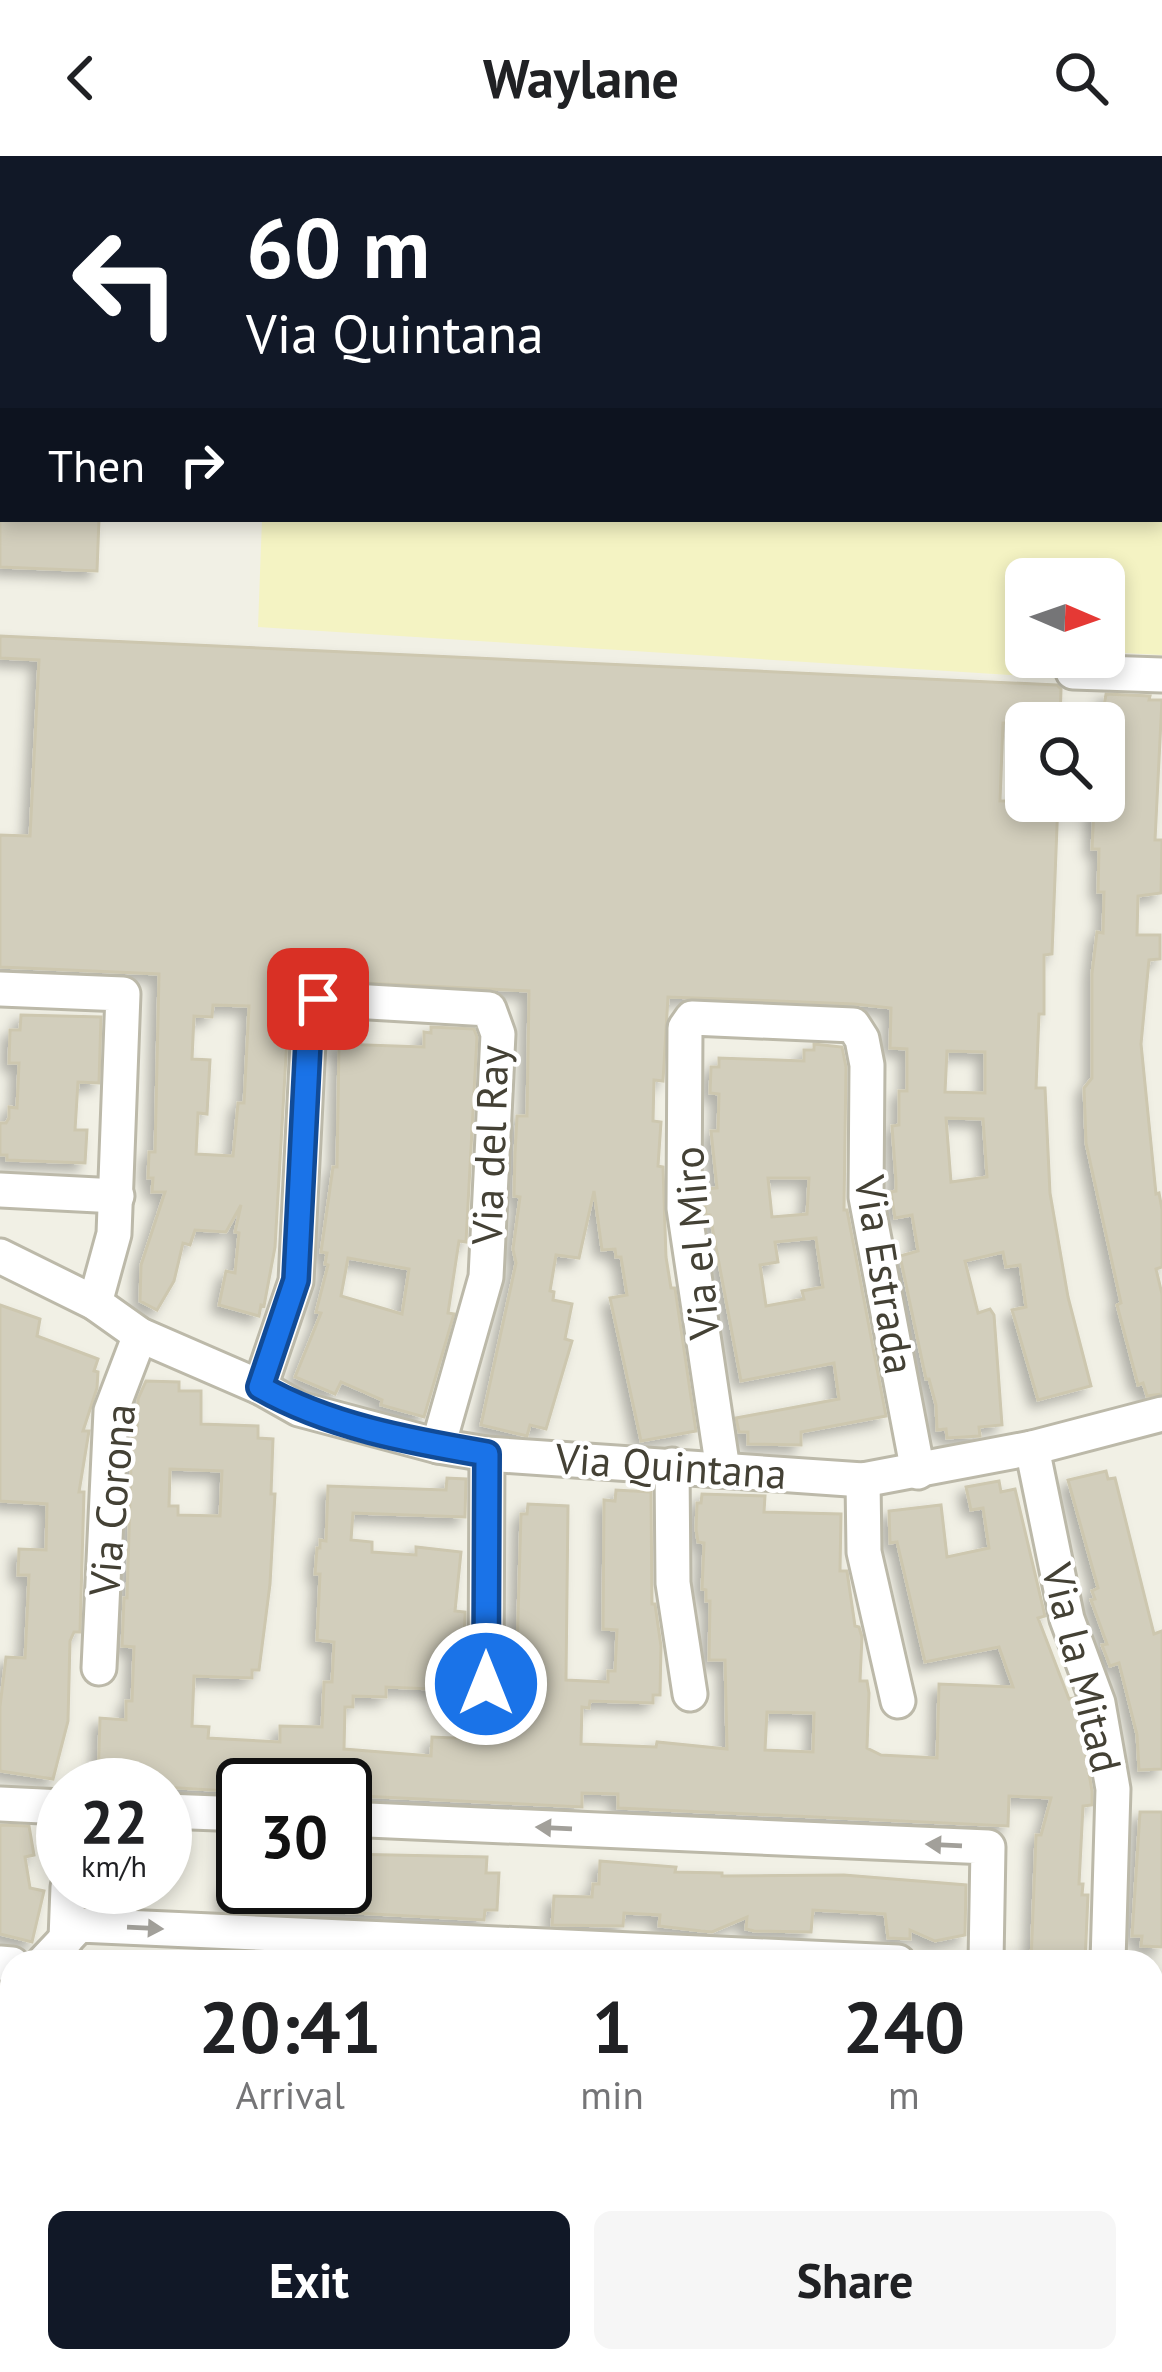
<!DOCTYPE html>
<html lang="en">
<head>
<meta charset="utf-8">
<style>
	:root { --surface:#fff; --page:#f6f6f6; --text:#202124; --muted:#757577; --accent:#111827 }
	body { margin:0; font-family:"PT Sans",sans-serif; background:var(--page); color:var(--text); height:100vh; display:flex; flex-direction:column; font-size:45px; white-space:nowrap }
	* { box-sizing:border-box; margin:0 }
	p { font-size:39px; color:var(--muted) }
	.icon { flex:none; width:66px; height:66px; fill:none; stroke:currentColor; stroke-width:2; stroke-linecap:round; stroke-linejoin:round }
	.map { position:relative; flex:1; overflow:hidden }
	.drawer { position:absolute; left:0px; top:1794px; width:1164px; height:423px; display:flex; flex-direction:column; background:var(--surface); border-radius:36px 36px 0 0; box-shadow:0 6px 18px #0003 }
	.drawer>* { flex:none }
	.hud { position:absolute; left:0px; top:0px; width:1164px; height:366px; box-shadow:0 6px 18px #0003; background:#111827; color:#fff; overflow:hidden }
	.needle { width:78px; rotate:92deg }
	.buttons { position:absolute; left:1005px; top:402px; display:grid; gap:24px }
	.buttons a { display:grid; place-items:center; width:120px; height:120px; border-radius:18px; background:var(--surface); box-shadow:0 6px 18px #0003; font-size:60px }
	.speed { position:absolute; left:36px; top:1602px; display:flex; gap:24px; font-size:60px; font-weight:700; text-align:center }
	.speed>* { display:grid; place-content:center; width:156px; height:156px; border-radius:50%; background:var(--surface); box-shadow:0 6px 18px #0003; line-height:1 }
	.speed small { font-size:30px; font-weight:400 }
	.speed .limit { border:6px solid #111; border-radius:18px; background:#fff; color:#111 }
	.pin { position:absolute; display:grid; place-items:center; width:102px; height:102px; color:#fff; margin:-51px; border-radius:24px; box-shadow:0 6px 18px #0006 }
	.me { position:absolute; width:132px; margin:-66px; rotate:0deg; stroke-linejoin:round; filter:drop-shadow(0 0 9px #0008) }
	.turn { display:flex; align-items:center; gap:42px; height:252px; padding:0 48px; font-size:54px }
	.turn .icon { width:156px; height:156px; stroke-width:2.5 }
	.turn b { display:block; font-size:84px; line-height:102px }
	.then { display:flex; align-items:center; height:114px; padding:0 48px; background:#0003; gap:24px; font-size:45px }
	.eta { display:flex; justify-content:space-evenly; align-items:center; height:204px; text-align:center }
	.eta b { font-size:72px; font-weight:700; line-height:84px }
	.button { display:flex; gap:24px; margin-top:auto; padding:24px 48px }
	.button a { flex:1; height:138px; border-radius:18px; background:var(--accent); color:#fff; font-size:48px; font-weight:700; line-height:138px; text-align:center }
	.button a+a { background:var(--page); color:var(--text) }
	header { display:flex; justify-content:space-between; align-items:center; height:156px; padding:0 48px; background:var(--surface); font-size:54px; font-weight:700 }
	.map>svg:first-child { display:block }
</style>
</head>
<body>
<header><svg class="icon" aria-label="back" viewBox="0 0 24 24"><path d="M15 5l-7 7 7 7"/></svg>Waylane<svg class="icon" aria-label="search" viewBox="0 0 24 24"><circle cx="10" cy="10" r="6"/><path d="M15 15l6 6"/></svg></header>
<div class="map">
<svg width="1162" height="2216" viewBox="0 0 1162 2216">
	<defs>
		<filter id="shadow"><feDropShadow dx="-7" dy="7" stdDeviation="6" flood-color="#0004"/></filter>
	</defs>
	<rect width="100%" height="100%" fill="#f1f0e5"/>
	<polygon fill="#f4f3c3" points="276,0 1162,0 1162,499 1104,496 1104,423 1026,423 1026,501 1061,501 1058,522 258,471 262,363 1161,363 1161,3 276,3"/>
	<g fill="#d2cebc" stroke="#cdc7af" stroke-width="3" fill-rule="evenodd" filter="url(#shadow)">
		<polygon points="0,363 99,363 97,415 0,411"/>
		<path d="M0,480L1057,529L1061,533L1060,567H1003L1000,645H1058L1052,798L1044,799V858H1039L1036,932H1045L1050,1037L1068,1141L1091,1230L1038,1244L1012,1154L1026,1151L1020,1109L1006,1111L1003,1096L965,1105L978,1157L990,1153L994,1159L1002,1269L979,1271L980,1280L947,1282L946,1273L937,1274L936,1249L929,1223H926L900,1100L918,1095L912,1059L895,1062L891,1036L896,1035V1025L892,970L899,969V935H907V893L890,892L891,852L854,848L668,841L663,925L654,924L653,965L661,966L658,1010L663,1011L666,1101L671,1132H675L696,1275L641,1285L610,1142L627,1139L621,1101H616L615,1093L602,1094L594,1035L579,1102L556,1099L550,1135L554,1136L553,1144L572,1148L565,1183L572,1185L546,1273L530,1269L527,1280L481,1269L516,1107L513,1093L520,1041L514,1040L515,997L517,960H527L529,835L301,824L288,866L275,1091L264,1150L261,1149L259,1160L219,1149L226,1115L235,1117L239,1077L235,1076L241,1049L226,1076L195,1074L190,1089L183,1087L174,1125L157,1154L140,1145L141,1109L165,1036H152L153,1022H148L149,996H155L159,818L0,811V679L30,680L39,504L0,502ZM213,849L249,850L244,947H238L233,1000L196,998L198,957L207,958L210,904L192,903L194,860L212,861ZM947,895L985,896V937L945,936ZM946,962L983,963L987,1021L951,1026Z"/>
		<polygon points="1106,538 1150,540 1149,544 1162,544 1155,684 1162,684 1161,737 1138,740 1137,779 1160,779 1160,803 1149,804 1141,888 1156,1038 1159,1037 1162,1053 1162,1111 1156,1113 1162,1138 1162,1238 1147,1240 1143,1227 1138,1229 1117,1149 1121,1147 1086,987 1084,932 1092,922 1092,817 1097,776 1103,777 1104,736 1098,736 1099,693 1092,693 1094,652 1105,653 1107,582 1101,567"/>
		<polygon points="21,859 101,861 99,927 78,926 75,974 87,974 85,1007 7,1004 7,999 0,999 0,967 6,967 9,962 9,951 17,952 19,907 9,907 10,874 20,874"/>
		<path d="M431,871L474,873L477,881L466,1086L459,1085L448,1157L454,1158L424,1261L381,1249L382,1244L341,1226L335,1238L295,1221L321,1157L316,1156L328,1109L325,1108L327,1097L321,1096L333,1011H337L339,888L424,891V876L431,877ZM348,1102L409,1113L402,1158L341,1140Z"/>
		<path d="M814,888L842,891L846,911L844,1054H847L886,1260L801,1276V1289L748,1288V1276H739L736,1262L839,1243L834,1207L741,1225L710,1059H706L705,1051V1033L717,1032L711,975H718L719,938L710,937L711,911H719V902L804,905V894H814ZM768,1022H809L807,1058L772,1061ZM816,1082L823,1131L802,1135L804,1143L766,1150L760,1109L778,1106L775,1086Z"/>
		<polygon points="0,1149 40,1163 37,1180 98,1203 94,1215 98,1216 97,1232 83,1275 89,1275 79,1336 84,1336 80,1476 74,1476 70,1485 68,1565 53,1623 0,1615 0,1550 6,1501 25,1502 29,1419 18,1419 19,1393 46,1394 47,1348 0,1345"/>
		<path d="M146,1225L179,1226V1235H201V1268L258,1270V1282L273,1283L271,1338H275L270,1428L259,1514H252V1522L194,1520L192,1570L209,1571L208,1582L280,1586V1570L322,1571L324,1526H332L334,1486L317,1484L320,1418H315L317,1392H320V1384L326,1385L328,1330L446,1334L447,1322L466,1323L465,1361L353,1357L351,1384L372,1386V1396L416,1399V1391L461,1396L455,1455L465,1456V1461L464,1482H459L458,1525L454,1524V1534L386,1531V1541L353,1540V1551H345L344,1593L431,1600L432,1581L502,1584L504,1563L526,1564L528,1506L520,1505V1493H517L521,1358H527L528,1348L568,1350L566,1524L608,1526V1515H615L617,1474L603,1473L604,1344L615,1345L616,1334L651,1336L652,1448H655L661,1490L660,1539H653V1547L590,1545L589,1552L582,1551L581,1588L656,1591L657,1586L727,1593L725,1504H709L710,1445H706V1434L702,1433L704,1387L698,1386L696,1373L697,1347H701L702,1338L765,1340L764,1356L841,1358L840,1415H847L855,1470L859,1471L862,1481L860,1525H867L869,1537L867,1592L881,1599L937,1602L939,1528L1013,1531L999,1491L925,1506L897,1386L890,1387L889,1355L941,1349L947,1401L989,1392L983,1352L971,1354L966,1331L999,1325L1001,1336L1015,1333L1045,1460L1038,1462L1069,1543L1074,1542L1078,1552L1092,1635V1649L1083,1650L1079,1728H1083L1082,1739H1088L1085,1806H1031L1036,1679H1041L1051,1642L1009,1640L1008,1670L618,1652V1638L582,1637V1651L360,1640L361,1629H243V1636L98,1627L100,1562L126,1564V1545H132L134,1491L122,1490L124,1442H127L132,1277H137L138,1243ZM170,1313L222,1315L220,1360L178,1359V1350H169ZM767,1556L814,1557L813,1596L765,1594Z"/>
		<polygon points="1106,1315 1108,1323 1115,1322 1154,1478 1162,1475 1162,1613 1139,1614 1137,1579 1119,1507 1110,1510 1102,1489 1107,1488 1091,1444 1095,1443 1092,1435 1098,1432 1068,1324"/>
		<polygon points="1140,1656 1162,1656 1162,1791 1141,1790 1142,1780 1132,1780"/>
		<polygon points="0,1669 29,1670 34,1699 25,1701 30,1732 44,1735 32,1786 0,1778"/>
		<polygon points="345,1698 487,1701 486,1717 499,1717 497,1754 485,1754 484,1764 225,1750 226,1731 345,1731"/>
		<polygon points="600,1705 676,1711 675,1716 722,1717 722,1720 844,1719 966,1729 965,1779 935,1785 910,1774 910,1783 888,1782 885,1758 813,1754 811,1776 754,1775 746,1773 747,1761 712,1776 701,1775 659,1770 660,1759 624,1757 623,1770 552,1769 554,1740 592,1741 593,1728 599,1728"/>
	</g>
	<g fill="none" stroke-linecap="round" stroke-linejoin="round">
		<defs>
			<g id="minor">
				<polyline points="1073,516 1162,519"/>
				<polyline points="0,833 123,838 114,1078 95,1147"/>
				<polyline points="0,1034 117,1040"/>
				<polyline points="0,1100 95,1147 140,1179 260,1231 299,1253 438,1290 487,1298 863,1324 1032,1292 1162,1258"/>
				<polyline points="260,1231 296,1125 309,867 318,843 489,853 498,878 486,1121 438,1290"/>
				<polyline points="1032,1292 1067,1463 1098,1547 1113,1633 1108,1806"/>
				<polyline points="672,1309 673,1427 690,1538"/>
				<polyline points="723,1314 684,1052 685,872 692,862 853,869 862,883 867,909 866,1041 918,1316"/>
				<polyline points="863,1324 864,1396 898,1545"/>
				<polyline points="99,1512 111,1255 140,1179"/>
				<polyline points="486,1528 487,1298"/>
				<polyline points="0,1648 63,1651"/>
				<polyline points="165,1655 243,1658"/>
				<polyline points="345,1663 988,1691 986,1806"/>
				<polyline points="66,1783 68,1731"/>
				<polyline points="44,1806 79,1769 898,1806"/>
				<polyline points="0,1807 12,1808"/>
				<polyline points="0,1921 12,1922"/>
				<polyline points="1152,1967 1162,1967"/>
				<polyline points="0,2155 12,2155"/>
				<polyline points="380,2216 380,2205"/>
				<polyline points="611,2216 612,2205"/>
				<polyline points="846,2216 846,2205"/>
				<polyline points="991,2216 991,2205"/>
			</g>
		</defs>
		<use href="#minor" stroke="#bcb9a9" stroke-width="39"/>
		<use href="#minor" stroke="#fff" stroke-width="33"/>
	</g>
	<defs><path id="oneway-solid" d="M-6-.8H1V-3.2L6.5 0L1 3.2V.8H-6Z" transform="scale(3)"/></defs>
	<g fill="#a2a09a">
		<use href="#oneway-solid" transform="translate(554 1672) rotate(-177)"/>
		<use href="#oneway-solid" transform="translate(944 1689) rotate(-177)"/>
		<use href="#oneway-solid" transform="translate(145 1772) rotate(3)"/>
	</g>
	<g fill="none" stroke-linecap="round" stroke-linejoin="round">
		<defs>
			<path id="route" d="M318,843L309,867L296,1124L260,1231C328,1270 411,1285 487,1298L486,1528"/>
		</defs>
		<use href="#route" stroke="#114b97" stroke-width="30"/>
		<use href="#route" stroke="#1a73e8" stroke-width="21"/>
	</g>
	<g text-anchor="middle" stroke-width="9" stroke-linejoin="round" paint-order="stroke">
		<g font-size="42" fill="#444135" stroke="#fff">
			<text transform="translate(490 989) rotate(-88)" y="15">Via del Ray</text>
			<text transform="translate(696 1087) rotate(-95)" y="15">Via el Miro</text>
			<text transform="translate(885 1119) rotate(81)" y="15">Via Estrada</text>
			<text transform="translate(671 1310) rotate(4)" y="15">Via Quintana</text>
			<text transform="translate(112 1344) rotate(-85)" y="15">Via Corona</text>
			<text transform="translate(1082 1512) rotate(76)" y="15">Via la Mitad</text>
		</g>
	</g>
</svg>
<div class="buttons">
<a><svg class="needle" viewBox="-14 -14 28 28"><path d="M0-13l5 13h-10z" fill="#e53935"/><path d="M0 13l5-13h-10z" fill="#757577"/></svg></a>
<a><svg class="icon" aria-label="search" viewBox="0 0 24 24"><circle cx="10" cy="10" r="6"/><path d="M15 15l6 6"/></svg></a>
</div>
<div class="speed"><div>22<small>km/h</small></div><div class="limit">30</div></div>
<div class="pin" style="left:318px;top:843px;background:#d93025"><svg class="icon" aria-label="arrive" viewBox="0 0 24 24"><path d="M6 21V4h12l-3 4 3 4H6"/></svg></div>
<svg class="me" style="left:486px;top:1528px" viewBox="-20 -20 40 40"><circle r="17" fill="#1a73e8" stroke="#fff" stroke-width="3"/><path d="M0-11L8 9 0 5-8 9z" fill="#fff"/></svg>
<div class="hud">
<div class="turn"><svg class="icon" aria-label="left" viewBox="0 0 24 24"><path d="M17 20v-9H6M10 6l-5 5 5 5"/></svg><div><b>60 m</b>Via Quintana</div></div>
<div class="then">Then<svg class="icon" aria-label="right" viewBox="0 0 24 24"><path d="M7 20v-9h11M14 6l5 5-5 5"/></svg></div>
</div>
<section class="drawer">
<div class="eta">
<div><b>20:41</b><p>Arrival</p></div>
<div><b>1</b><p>min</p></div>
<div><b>240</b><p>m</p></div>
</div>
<div class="button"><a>Exit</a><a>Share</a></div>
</section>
</div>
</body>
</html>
